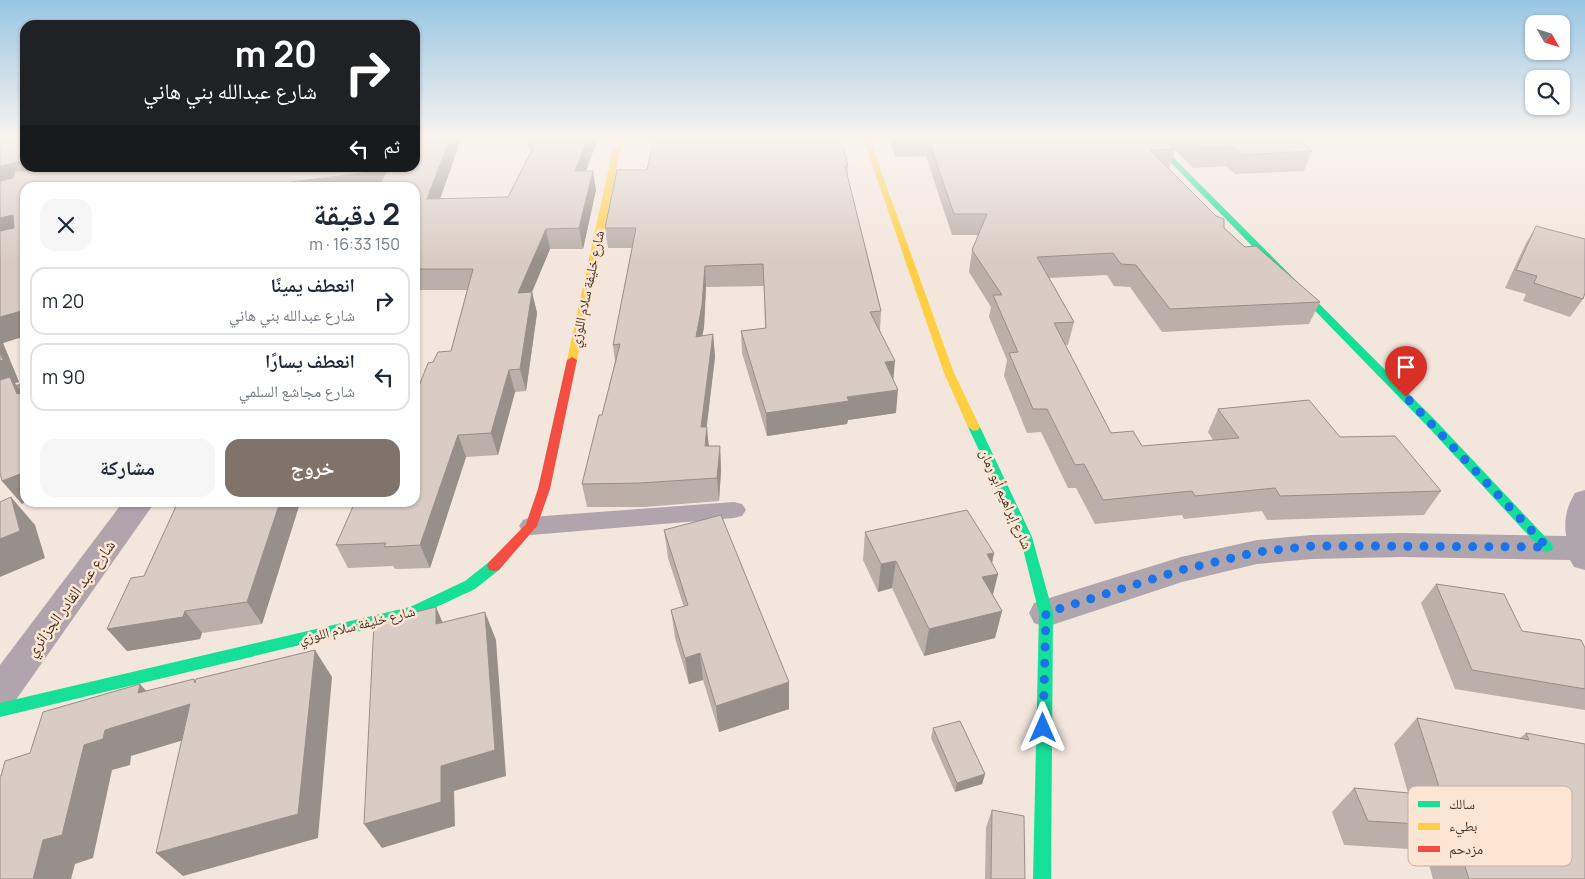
<!DOCTYPE html>
<html lang="ar">
<head>
<meta charset="utf-8">
<style>
	:root { --surface:#fff; --page:#f6f6f7; --text:#1f2937; --muted:#747a83; --line:#e0e1e3; --accent:#7f736a }
	body { margin:0; font-family:Manrope,"Noto Naskh Arabic",sans-serif; background:var(--page); color:var(--text); direction:rtl; height:100vh; display:flex; flex-direction:column; font-size:19px; white-space:nowrap }
	* { box-sizing:border-box; margin:0 }
	p { font-size:16px; color:var(--muted) }
	.icon { flex:none; width:28px; height:28px; fill:none; stroke:currentColor; stroke-width:2; stroke-linecap:round; stroke-linejoin:round }
	.map { position:relative; flex:1; overflow:hidden; direction:ltr }
	.side { position:absolute; left:20px; top:182px; width:400px; height:325px; display:flex; flex-direction:column; background:var(--surface); border-radius:15px; box-shadow:0 1px 4px #0004; direction:rtl }
	.side>* { flex:none }
	.top-card { position:absolute; left:20px; top:20px; width:400px; height:152px; border-radius:15px; box-shadow:0 1px 4px #0004; direction:rtl; background:#202124; color:#fff; overflow:hidden }
	.needle { width:32px; rotate:129deg }
	.fabs { position:absolute; left:1525px; top:15px; display:grid; gap:10px }
	.fabs a { display:grid; place-items:center; width:45px; height:45px; border-radius:10px; background:var(--surface); box-shadow:0 1px 4px #0004; font-size:25px }
	.pin { position:absolute; display:grid; place-items:center; width:42px; height:42px; color:#fff; margin:-51px -21px; border-radius:50% 50% 50% 0; rotate:-45deg; box-shadow:0 0 5px #0007 }
	.pin .icon { rotate:45deg }
	.me { position:absolute; width:55px; margin:-28px; rotate:0deg; stroke-linejoin:round; filter:drop-shadow(0 0 4px #0008) }
	.turn { display:flex; align-items:center; gap:18px; height:105px; padding:0 20px; font-size:22px }
	.turn .icon { width:65px; height:65px; stroke-width:2.5 }
	.turn b { display:block; font-size:35px; line-height:42px }
	.then { display:flex; align-items:center; height:48px; padding:0 20px; background:#0003; gap:10px; font-size:19px }
	.round { display:grid; place-items:center; flex:none; width:52px; height:52px; border-radius:15px; background:var(--page) }
	.overview { display:flex; align-items:center; justify-content:space-between; height:85px; padding:0 20px }
	h1 { font-size:30px; font-weight:700; line-height:38px }
	.action { display:flex; gap:10px; margin-top:auto; padding:10px 20px }
	.action a { flex:1; height:58px; border-radius:15px; background:var(--accent); color:#fff; font-size:20px; font-weight:700; line-height:58px; text-align:center }
	.action a+a { background:var(--page); color:var(--text) }
	ul { padding:0; list-style:none }
	li { display:flex; align-items:center; gap:15px; height:68px; margin:0 10px 8px; padding:0 10px; border:2px solid var(--line); border-radius:15px }
	li div { flex:1 }
	li b { display:block; font-size:19px }
	li em { font-style:normal }
	.map>svg:first-child { display:block }
</style>
</head>
<body>
<div class="map">
<svg width="1585" height="879" viewBox="0 0 1585 879">
	<rect width="100%" height="100%" fill="#f3e6dd"/>
	<g fill="none" stroke-linecap="round" stroke-linejoin="round">
		<polygon fill="#b0a5ac" fill-rule="evenodd" points="734,502 742,504 746,510 742,516 734,518 531,535 523,532 519,526 523,520 531,517"/>
		<g fill="#b0a5ac" fill-rule="evenodd">
			<polygon points="25,382 25,399 0,407 0,390"/>
			<path d="M1585,490V570L1574,567L1570,560L1402,557L1312,559L1257,564L1182,582L1046,627L1034,623L1029,613L1034,603L1046,599L1181,557L1257,540L1312,535L1402,533L1566,536C1564,520 1566,508 1575,493Z"/>
			<polygon points="123,502 155,502 13,704 0,709 0,665"/>
		</g>
		<g fill="#16e098" fill-rule="evenodd">
			<polygon points="1147,138 1154,138 1437,422 1552,544 1553,547 1552,550 1547,552 1542,550 1429,428"/>
			<polygon points="974,423 980,427 1032,537 1053,613 1051,879 1033,879 1039,613 1020,537 968,427"/>
			<polygon points="494,561 499,562 501,566 499,570 475,589 413,618 0,717 0,703 410,607 465,581 489,562"/>
		</g>
		<g fill="#ffcf43" fill-rule="evenodd">
			<polygon points="622,138 628,138 620,153 577,360 572,363 567,360 612,153"/>
			<polygon points="863,138 869,138 954,373 980,427 978,430 974,431 968,427 944,373"/>
		</g>
		<polygon fill="#f24e42" fill-rule="evenodd" points="572,357 577,360 550,489 537,526 499,570 494,571 489,570 487,566 489,562 526,524 538,489 567,360"/>
	</g>
	<g fill="#baafa9">
		<polygon points="0,138 25,168 360,170 365,170 461,139 440,199 508,197 532,149 529,149 526,138 598,138 586,171 596,190 583,249 550,249 532,292 537,313 526,391 515,392 498,455 466,457 430,568 395,569 393,566 348,568 336,545 415,502 433,362 451,351 467,290 417,290 415,295 415,188 25,188 25,336 3,343 19,382 15,383 22,504 2,481"/>
		<polygon points="889,138 1295,138 1312,151 1304,171 1235,174 1226,166 1193,168 1175,150 1169,169 1224,228 1245,247 1320,302 1309,324 1162,332 1130,287 1114,286 1107,275 1049,278 1074,322 1068,345 1065,345 1111,433 1142,446 1213,440 1208,432 1218,409 1340,437 1441,491 1424,515 1267,520 1262,511 1184,519 1182,515 1095,524 1076,488 1068,488 1041,432 1027,433 1004,376 1007,360 989,317 991,307 969,272 972,250 979,235 952,235 926,156 895,157"/>
		<polygon points="848,166 848,179 881,311 880,330 893,380 896,413 848,420 847,424 767,436 742,353 741,331 765,328 764,286 706,287 704,327 702,336 713,334 715,357 706,427 709,446 720,446 721,470 719,501 644,507 587,507 582,484 602,415 615,362 613,345 632,248 608,248 605,228 647,170"/>
		<polygon points="1536,226 1583,299 1570,317 1523,301 1526,294 1505,288 1526,243"/>
		<polygon points="178,502 308,502 306,506 299,506 262,624 202,633 200,639 127,651 144,576"/>
		<polygon points="664,530 789,682 789,709 719,732 703,680 689,684 675,638 671,610 684,607 668,558"/>
		<polygon points="865,532 994,553 992,564 998,574 993,595 1002,611 995,638 924,656 892,588 878,592 863,560"/>
		<polygon points="1436,584 1522,631 1585,648 1585,710 1455,689 1421,603"/>
		<polygon points="1417,718 1520,738 1526,733 1585,879 1433,879 1425,850 1344,845 1332,812 1354,788 1408,793 1394,744"/>
		<polygon points="933,728 985,774 982,784 955,792 931,738"/>
		<polygon points="992,810 1025,879 985,879 986,827"/>
	</g>
	<g fill="#978f89">
		<polygon points="450,138 465,138 461,139 433,219 427,199"/>
		<polygon points="588,138 598,138 579,190 575,171"/>
		<polygon points="25,160 25,168 88,168 0,187 0,166"/>
		<polygon points="224,168 298,168 232,187"/>
		<polygon points="345,168 361,168 358,174 387,170 392,188 285,188 283,183 343,170"/>
		<polygon points="593,171 596,190 583,249 579,228"/>
		<polygon points="13,215 25,233 0,240 0,218"/>
		<polygon points="546,229 550,249 532,292 537,313 526,391 520,369 518,293"/>
		<polygon points="705,266 706,287 704,327 698,359 696,337"/>
		<polygon points="415,283 417,290 415,295"/>
		<polygon points="25,310 25,336 3,343 19,382 15,383 25,397 0,388 0,317"/>
		<polygon points="713,334 715,357 704,450 701,427"/>
		<polygon points="895,361 893,383 885,362"/>
		<polygon points="509,370 515,392 498,455 491,433"/>
		<polygon points="898,390 896,413 848,420 847,424 767,436 766,413 847,397"/>
		<polygon points="707,427 709,450 705,446"/>
		<polygon points="458,435 466,457 430,568 420,545"/>
		<polygon points="720,446 721,470 719,501 717,478"/>
		<polygon points="25,472 25,502 22,504 2,481"/>
		<polygon points="11,497 35,525 45,558 0,577 0,539"/>
		<polygon points="280,502 297,502 299,506 262,624 247,602"/>
		<polygon points="994,553 989,576 998,574 991,601 981,582 987,554"/>
		<polygon points="896,561 892,588 878,592 881,564"/>
		<polygon points="436,607 448,635 436,624"/>
		<polygon points="185,611 202,633 200,639 127,651 107,629"/>
		<polygon points="1002,611 995,638 924,656 929,629"/>
		<polygon points="485,612 496,640 506,776 454,791 455,826 382,848 364,824 441,766"/>
		<polygon points="315,650 332,677 318,838 183,876 156,853"/>
		<polygon points="700,653 703,680 689,684 685,658"/>
		<polygon points="789,682 789,709 719,732 716,706"/>
		<polygon points="140,684 164,711 190,704 213,731 131,756 130,765 112,770 93,858 75,864 71,879 33,879 43,840 84,745 105,730 138,693"/>
		<polygon points="985,774 982,784 955,792 957,783"/>
	</g>
	<g fill="#d8ccc4" stroke="#978f89">
		<polygon points="0,138 25,138 25,160 0,166"/>
		<polygon points="415,138 450,138 427,199 508,197 538,138 588,138 575,171 593,171 579,228 546,229 518,293 532,292 520,369 509,370 491,433 458,435 420,545 384,547 386,543 336,545 355,502 415,502 415,396 428,363 433,362 438,352 451,351 473,269 415,269 415,188 378,188 387,170 283,183 287,188 25,188 25,310 0,317 0,231 14,228 13,215 0,218 0,181 13,178 15,171 46,171 60,168 224,168 225,171 259,171 273,168 345,168 343,170 365,170 366,168 415,168"/>
		<polygon points="654,138 841,138 848,166 845,166 881,311 870,312 895,361 885,362 898,390 847,397 849,401 766,413 741,331 766,328 763,264 705,266 702,305 696,337 713,334 701,427 707,427 705,446 720,446 717,478 640,483 582,484 599,415 602,415 620,344 613,345 636,228 605,228 617,170 647,170"/>
		<polygon points="928,138 1164,138 1175,149 1150,150 1216,216 1224,219 1224,228 1245,247 1256,246 1320,302 1170,309 1136,265 1121,264 1113,253 1037,257 1074,322 1054,323 1111,433 1133,431 1142,446 1239,438 1218,409 1309,400 1340,437 1395,436 1441,491 1280,496 1275,488 1195,496 1192,491 1103,500 1084,464 1075,465 1047,409 1033,409 1009,353 1018,352 993,295 1002,295 972,250 987,214 954,214"/>
		<polygon points="1188,138 1295,138 1312,151 1242,155 1233,147 1199,148"/>
		<polygon points="1536,226 1585,239 1585,293 1583,299 1534,283 1537,276 1516,270"/>
		<polygon points="0,353 3,360 0,361"/>
		<polygon points="10,377 17,394 25,392 25,472 2,481 0,473 0,380"/>
		<polygon points="11,497 20,531 0,539 0,502"/>
		<polygon points="178,502 280,502 247,602 185,611 183,617 107,629 131,578 144,576"/>
		<polygon points="967,510 994,553 987,554 998,574 982,577 1002,611 929,629 896,561 881,564 865,532"/>
		<polygon points="721,515 789,682 716,706 700,653 685,658 671,610 688,605 664,530"/>
		<polygon points="1436,584 1504,594 1522,631 1581,640 1585,648 1585,689 1472,670"/>
		<polygon points="436,607 436,624 485,612 495,750 441,766 441,802 364,824 374,622"/>
		<polygon points="315,650 298,814 156,853 190,704 105,730 103,739 84,745 62,835 43,840 33,879 0,879 0,776 1,776 5,761 30,753 43,712 140,684 138,693 194,679 195,683 196,679"/>
		<polygon points="1417,718 1529,740 1526,733 1585,744 1585,879 1469,879 1452,826 1368,821 1354,788 1442,796"/>
		<polygon points="960,721 985,774 957,783 933,728"/>
		<polygon points="992,810 1024,816 1025,879 991,879"/>
	</g>
	<linearGradient id="sky" x2="0" y2="1"><stop stop-color="#99c6e4"/><stop offset="0.53" stop-color="#faf4f0"/><stop offset="1" stop-color="#faf4f0" stop-opacity="0"/></linearGradient>
	<rect width="1585" height="261" fill="url(#sky)"/>
	<g fill="none" stroke-linecap="round" stroke-linejoin="round">
		<polyline stroke="#1a73e8" stroke-width="9" stroke-dasharray="0 16.2" points="1043,728 1046,613 1181,570 1257,552 1312,546 1366,546 1547,547 1406,397"/>
	</g>
	<g text-anchor="middle" stroke-width="5" stroke-linejoin="round" paint-order="stroke">
		<g font-size="14" fill="#41352c" stroke="#fde5d3">
			<text transform="translate(587 289) rotate(-78)" y="5">شارع خليفة سلام اللوزي</text>
			<text transform="translate(1006 499) rotate(66)" y="5">شارع إبراهيم أبو رمان</text>
			<text transform="translate(357 625) rotate(-14)" y="5">شارع خليفة سلام اللوزي</text>
		</g>
		<g font-size="16" fill="#41352c" stroke="#fde5d3">
			<text transform="translate(70 598) rotate(-54)" y="6">شارع عبد القادر الجزائري</text>
		</g>
	</g>
	<rect x="1408" y="786" width="164" height="80" rx="8" fill="#fde5d3" stroke="#c5b0a1" stroke-width="1"/>
	<rect x="1418" y="801" width="22" height="6" fill="#16e098"/>
	<rect x="1418" y="823" width="22" height="7" fill="#ffcf43"/>
	<rect x="1418" y="846" width="22" height="6" fill="#f24e42"/>
	<g font-size="14" fill="#41352c">
		<text x="1449" y="809">سالك</text>
		<text x="1449" y="831">بطيء</text>
		<text x="1449" y="854">مزدحم</text>
	</g>
</svg>
<div class="fabs">
<a><svg class="needle" viewBox="-14 -14 28 28"><path d="M0-13l5 13h-10z" fill="#e53935"/><path d="M0 13l5-13h-10z" fill="#747a83"/></svg></a>
<a><svg class="icon" aria-label="search" viewBox="0 0 24 24"><circle cx="10" cy="10" r="6"/><path d="M15 15l6 6"/></svg></a>
</div>
<div class="pin" style="left:1406px;top:397px;background:#d93025"><svg class="icon" aria-label="arrive" viewBox="0 0 24 24"><path d="M6 21V4h12l-3 4 3 4H6"/></svg></div>
<svg class="me" style="left:1043px;top:728px" viewBox="-20 -20 40 40"><path d="M0-17L14 15 0 8-14 15z" fill="#1a73e8" stroke="#fff" stroke-width="4"/></svg>
<div class="top-card">
<div class="turn"><svg class="icon" aria-label="right" viewBox="0 0 24 24"><path d="M7 20v-9h11M14 6l5 5-5 5"/></svg><div><b>20 m</b>شارع عبدالله بني هاني</div></div>
<div class="then">ثم<svg class="icon" aria-label="left" viewBox="0 0 24 24"><path d="M17 20v-9H6M10 6l-5 5 5 5"/></svg></div>
</div>
<section class="side">
<div class="overview"><div><h1>2 دقيقة</h1><p>150 m · 16:33</p></div><a class="round"><svg class="icon" aria-label="close" viewBox="0 0 24 24"><path d="M6 6l12 12M18 6L6 18"/></svg></a></div>
<ul>
<li><svg class="icon" aria-label="right" viewBox="0 0 24 24"><path d="M7 20v-9h11M14 6l5 5-5 5"/></svg><div><b>انعطف يمينًا</b><p>شارع عبدالله بني هاني</p></div><em>20 m</em></li>
<li><svg class="icon" aria-label="left" viewBox="0 0 24 24"><path d="M17 20v-9H6M10 6l-5 5 5 5"/></svg><div><b>انعطف يسارًا</b><p>شارع مجاشع السلمي</p></div><em>90 m</em></li>
</ul>
<div class="action"><a>خروج</a><a>مشاركة</a></div>
</section>
</div>
</body>
</html>
